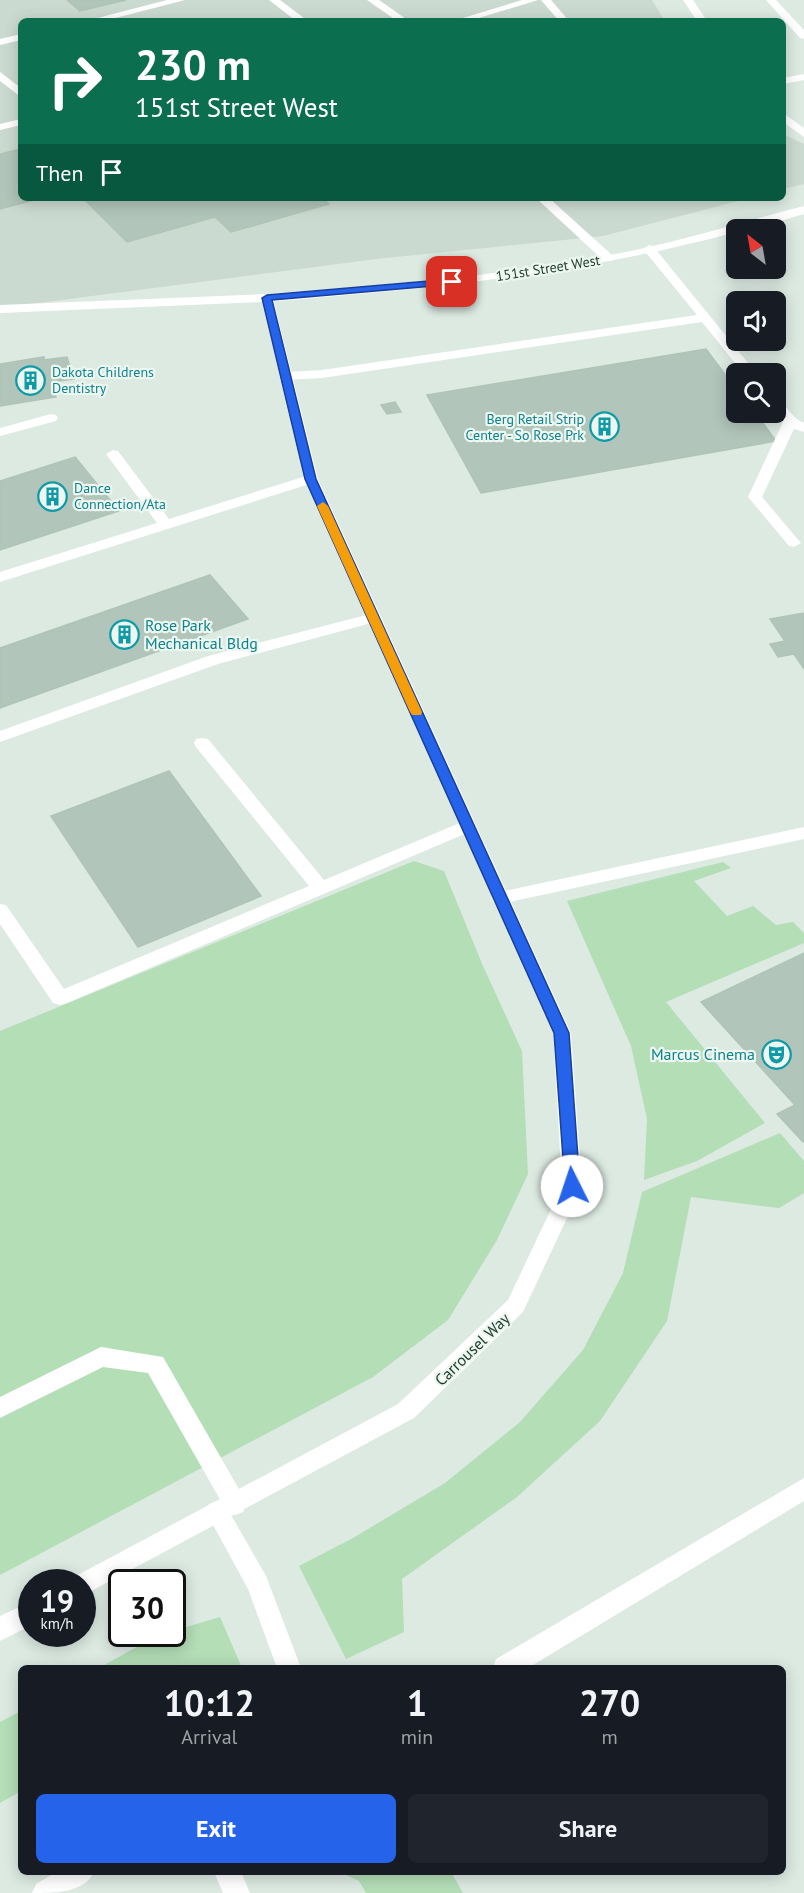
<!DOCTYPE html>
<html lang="en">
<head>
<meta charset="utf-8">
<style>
	:root { --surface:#171b24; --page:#20242c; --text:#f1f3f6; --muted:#9ea1a6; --accent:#2563eb }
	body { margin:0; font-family:"PT Sans",sans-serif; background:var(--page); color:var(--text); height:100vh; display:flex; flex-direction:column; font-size:22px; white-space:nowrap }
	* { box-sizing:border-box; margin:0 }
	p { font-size:20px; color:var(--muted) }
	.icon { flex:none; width:33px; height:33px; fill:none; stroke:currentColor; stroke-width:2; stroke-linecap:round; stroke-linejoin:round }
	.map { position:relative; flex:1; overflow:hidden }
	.panel { position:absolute; left:18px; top:1665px; width:768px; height:210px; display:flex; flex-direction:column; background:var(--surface); border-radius:9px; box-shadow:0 3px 15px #0003 }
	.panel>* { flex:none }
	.hud { position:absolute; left:18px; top:18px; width:768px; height:183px; border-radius:9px; box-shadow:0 3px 15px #0003; background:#0b6e4f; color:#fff; overflow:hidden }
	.needle { width:39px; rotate:329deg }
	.tools { position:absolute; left:726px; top:219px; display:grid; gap:12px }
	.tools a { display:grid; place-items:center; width:60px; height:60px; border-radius:9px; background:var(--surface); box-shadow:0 3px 15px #0003; font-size:30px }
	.speed { position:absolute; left:18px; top:1569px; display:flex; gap:12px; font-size:30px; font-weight:700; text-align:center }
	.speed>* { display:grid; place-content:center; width:78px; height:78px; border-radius:50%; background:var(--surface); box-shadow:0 3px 15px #0003; line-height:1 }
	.speed small { font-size:15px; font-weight:400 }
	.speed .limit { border:3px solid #111; border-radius:9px; background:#fff; color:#111 }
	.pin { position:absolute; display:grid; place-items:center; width:51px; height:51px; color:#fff; margin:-26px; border-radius:12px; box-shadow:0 3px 9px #0006 }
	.me { position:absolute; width:66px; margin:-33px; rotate:356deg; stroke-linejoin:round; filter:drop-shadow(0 0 4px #0008) }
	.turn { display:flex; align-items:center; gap:21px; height:126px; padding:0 18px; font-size:27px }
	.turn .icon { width:78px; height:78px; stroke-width:2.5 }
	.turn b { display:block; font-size:42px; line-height:51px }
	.then { display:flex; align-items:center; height:57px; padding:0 18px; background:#0003; gap:12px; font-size:22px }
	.eta { display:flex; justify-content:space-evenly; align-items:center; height:102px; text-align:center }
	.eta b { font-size:36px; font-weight:700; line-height:42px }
	.action { display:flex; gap:12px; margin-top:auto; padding:12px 18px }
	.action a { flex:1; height:69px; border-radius:9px; background:var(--accent); color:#fff; font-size:24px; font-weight:700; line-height:69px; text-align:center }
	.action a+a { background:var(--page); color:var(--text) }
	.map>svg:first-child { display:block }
</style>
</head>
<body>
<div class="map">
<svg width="804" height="1893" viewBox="0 0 804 1893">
	<rect width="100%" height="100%" fill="#dceae2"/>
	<g fill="#cbdad0">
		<polygon points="0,0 652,0 665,21 21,21 21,198 750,198 603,236 376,259 0,308"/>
		<polygon points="783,134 804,144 804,184 783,189"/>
	</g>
	<g fill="#b3deb6">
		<polygon points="414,861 444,871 483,966 522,1051 528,1174 497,1240 448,1320 373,1377 0,1575 0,1031"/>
		<polygon points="723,862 731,868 694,881 727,916 753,906 776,925 793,922 804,933 804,943 666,1002 765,1123 697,1161 644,1180 647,1119 631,1046 567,901"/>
		<polygon points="780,1133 804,1161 804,1193 779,1208 691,1197 667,1321 600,1421 517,1497 402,1579 404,1632 346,1659 299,1566 353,1538 445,1483 520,1422 583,1350 623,1273 642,1192"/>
		<polygon points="220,1617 242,1668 99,1668 158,1635 172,1634 173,1631"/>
		<polygon points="21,1711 21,1791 0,1803 0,1722"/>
		<polygon points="340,1872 451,1872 463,1893 366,1893 359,1881"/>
	</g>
	<g fill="#b2c5ba" stroke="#afc4b7" stroke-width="1.5">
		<polygon points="67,0 126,0 80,11"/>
		<polygon points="21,149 21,198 42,198 0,209 0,154"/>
		<polygon points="83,198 322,198 329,204 231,232 215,217 127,242"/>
		<polygon points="706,349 736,389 736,412 755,412 776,441 481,493 427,395"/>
		<polygon points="44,357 44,360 67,357 74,379 51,382 56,397 0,406 0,364"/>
		<polygon points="395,402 401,412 387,414 381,405"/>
		<polygon points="75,457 119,511 0,550 0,481"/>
		<polygon points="210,575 248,619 0,708 0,648"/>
		<polygon points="804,613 804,669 794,654 778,657 770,644 785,641 770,619"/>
		<polygon points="169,771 261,896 138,947 51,816"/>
		<polygon points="804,953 804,1141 803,1142 777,1114 795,1105 701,1002"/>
	</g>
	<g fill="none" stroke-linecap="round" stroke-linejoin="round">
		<g fill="#fff" fill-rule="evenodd">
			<polygon points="167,0 185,0 104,21 86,21"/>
			<polygon points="269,0 280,0 308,21 296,21"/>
			<polygon points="367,0 379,0 409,21 397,21"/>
			<polygon points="522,0 538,0 469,21 453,21"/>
			<polygon points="541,0 551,0 569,21 559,21"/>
			<polygon points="766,0 776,0 804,30 804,39 800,38"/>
			<polygon points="21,34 21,40 0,45 0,39"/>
			<polygon points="0,72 21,88 21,97 0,81"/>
			<polygon points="804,74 804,80 783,84 783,78"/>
			<polygon points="21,119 21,125 0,130 0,124"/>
			<polygon points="536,198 549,198 612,255 612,261 604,261"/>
			<polygon points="649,245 653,246 757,374 744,374 702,322 322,378 286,380 279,376 286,372 322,370 697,315 643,249"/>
			<path d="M776,400C787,404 791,418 804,423V432L794,429L762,497L801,543L794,547L789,546L748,497L783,422L776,412Z"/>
			<polygon points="51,414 56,415 58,418 56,421 0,436 0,428"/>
			<polygon points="113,450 118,451 169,519 306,476 311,475 318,479 316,482 0,582 0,572 157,523 106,454"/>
			<polygon points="374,613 382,618 379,621 218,664 0,742 0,731 208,656"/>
			<polygon points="202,738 208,739 324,880 462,822 474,822 476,826 474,830 67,1003 60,1005 53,1003 0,924 0,904 6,905 64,989 309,886 196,747 194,743 196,739"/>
			<polygon points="804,827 804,839 500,904 494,903 491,898 494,893 500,892"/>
			<polygon points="101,1347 163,1357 243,1496 246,1504 243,1512 235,1515 230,1513 266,1576 301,1668 277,1668 248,1589 206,1512 209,1504 217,1501 222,1503 148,1373 103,1367 0,1418 0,1397"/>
			<polygon points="804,1478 804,1501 528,1668 493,1668 496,1659"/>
			<path d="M56,1872H94C84,1893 55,1893 32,1893L36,1884Z"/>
			<polygon points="214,1872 241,1872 250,1893 223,1893"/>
		</g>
		<g fill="#fff" fill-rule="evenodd">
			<polygon points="683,0 693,0 707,21 697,21"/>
			<polygon points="783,113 804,128 804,137 783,122"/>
			<polygon points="267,294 273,298 318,479 571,1033 582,1186 523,1312 414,1418 82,1596 82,1582 71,1582 74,1577 398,1404 508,1300 562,1186 553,1033 304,479 262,302 0,313 0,305"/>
			<polygon points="32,1601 32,1625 0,1641 0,1616"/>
		</g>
		<path fill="#fff" fill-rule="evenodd" d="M804,206V214C782,220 759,230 736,230V232C582,274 426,289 267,302L261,298L267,294C381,285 497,277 610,255C676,243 739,223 804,206Z"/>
	</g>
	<polygon fill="#2563eb" stroke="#184099" stroke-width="1.5" points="452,279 457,282 456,284 272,300 316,479 569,1033 580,1186 578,1190 572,1192 567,1190 565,1186 554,1033 305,479 262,298 267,295"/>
	<polygon fill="#f59e0b" points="323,502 328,506 422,712 421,715 412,715 410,712 317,506"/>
	<defs>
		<symbol id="building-ring" viewBox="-11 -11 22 22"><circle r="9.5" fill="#edf7f0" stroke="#0f9aa8" stroke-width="1.5"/><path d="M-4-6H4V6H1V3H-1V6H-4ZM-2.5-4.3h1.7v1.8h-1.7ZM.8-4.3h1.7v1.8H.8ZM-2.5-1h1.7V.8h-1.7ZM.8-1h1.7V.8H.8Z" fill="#0f9aa8"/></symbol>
		<symbol id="theatre-ring" viewBox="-11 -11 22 22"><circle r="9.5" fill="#edf7f0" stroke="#0f9aa8" stroke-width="1.5"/><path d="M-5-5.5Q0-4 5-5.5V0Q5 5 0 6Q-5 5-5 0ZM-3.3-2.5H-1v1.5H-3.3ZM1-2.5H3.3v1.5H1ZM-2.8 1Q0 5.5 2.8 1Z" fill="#0f9aa8"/></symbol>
	</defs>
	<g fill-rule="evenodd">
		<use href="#building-ring" x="14" y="364" width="33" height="33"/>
		<use href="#building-ring" x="588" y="410" width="33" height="33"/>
		<use href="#building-ring" x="36" y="480" width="33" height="33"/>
		<use href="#building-ring" x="108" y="618" width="33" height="33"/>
		<use href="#theatre-ring" x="760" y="1038" width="33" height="33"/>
	</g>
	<g text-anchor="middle" stroke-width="4.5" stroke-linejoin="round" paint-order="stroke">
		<g font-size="14" fill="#1d3b2d" stroke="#edf7f0">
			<text transform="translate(548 268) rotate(-9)" y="5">151st Street West</text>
		</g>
		<g font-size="14" fill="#0d838f" stroke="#edf7f0" text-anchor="start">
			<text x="52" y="377">Dakota Childrens<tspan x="52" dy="16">Dentistry</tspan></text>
			<text x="584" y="424" text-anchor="end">Berg Retail Strip<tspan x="584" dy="16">Center - So Rose Prk</tspan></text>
			<text x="74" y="493">Dance<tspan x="74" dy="16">Connection/Ata</tspan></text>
		</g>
		<g font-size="16" fill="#0d838f" stroke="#edf7f0" text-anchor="start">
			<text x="145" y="631">Rose Park<tspan x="145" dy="18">Mechanical Bldg</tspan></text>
			<text x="755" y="1060" text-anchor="end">Marcus Cinema</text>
		</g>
		<g font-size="16" fill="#1d3b2d" stroke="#edf7f0">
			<text transform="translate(472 1349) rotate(-44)" y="6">Carrousel Way</text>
		</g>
	</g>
</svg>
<div class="tools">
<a><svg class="needle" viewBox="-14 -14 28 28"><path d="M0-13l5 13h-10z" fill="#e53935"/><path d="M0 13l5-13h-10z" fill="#9ea1a6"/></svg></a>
<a><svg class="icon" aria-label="sound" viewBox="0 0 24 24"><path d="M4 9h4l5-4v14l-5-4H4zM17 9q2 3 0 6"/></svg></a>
<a><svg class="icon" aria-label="search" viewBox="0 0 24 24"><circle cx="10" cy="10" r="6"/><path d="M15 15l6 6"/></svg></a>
</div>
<div class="speed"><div>19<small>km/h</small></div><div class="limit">30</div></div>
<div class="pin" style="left:452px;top:282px;background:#d93025"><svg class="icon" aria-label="arrive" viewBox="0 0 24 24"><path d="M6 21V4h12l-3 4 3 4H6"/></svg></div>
<svg class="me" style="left:572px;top:1186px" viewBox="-20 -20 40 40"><circle r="19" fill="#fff"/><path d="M0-13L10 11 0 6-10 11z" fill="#2563eb"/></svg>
<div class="hud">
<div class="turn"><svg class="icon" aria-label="right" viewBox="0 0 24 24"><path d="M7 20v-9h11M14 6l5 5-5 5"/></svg><div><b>230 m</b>151st Street West</div></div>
<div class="then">Then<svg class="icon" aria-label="arrive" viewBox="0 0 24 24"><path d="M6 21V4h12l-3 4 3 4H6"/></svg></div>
</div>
<section class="panel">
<div class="eta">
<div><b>10:12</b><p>Arrival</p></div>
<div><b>1</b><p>min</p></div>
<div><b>270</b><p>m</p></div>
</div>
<div class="action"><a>Exit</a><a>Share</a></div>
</section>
</div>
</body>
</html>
